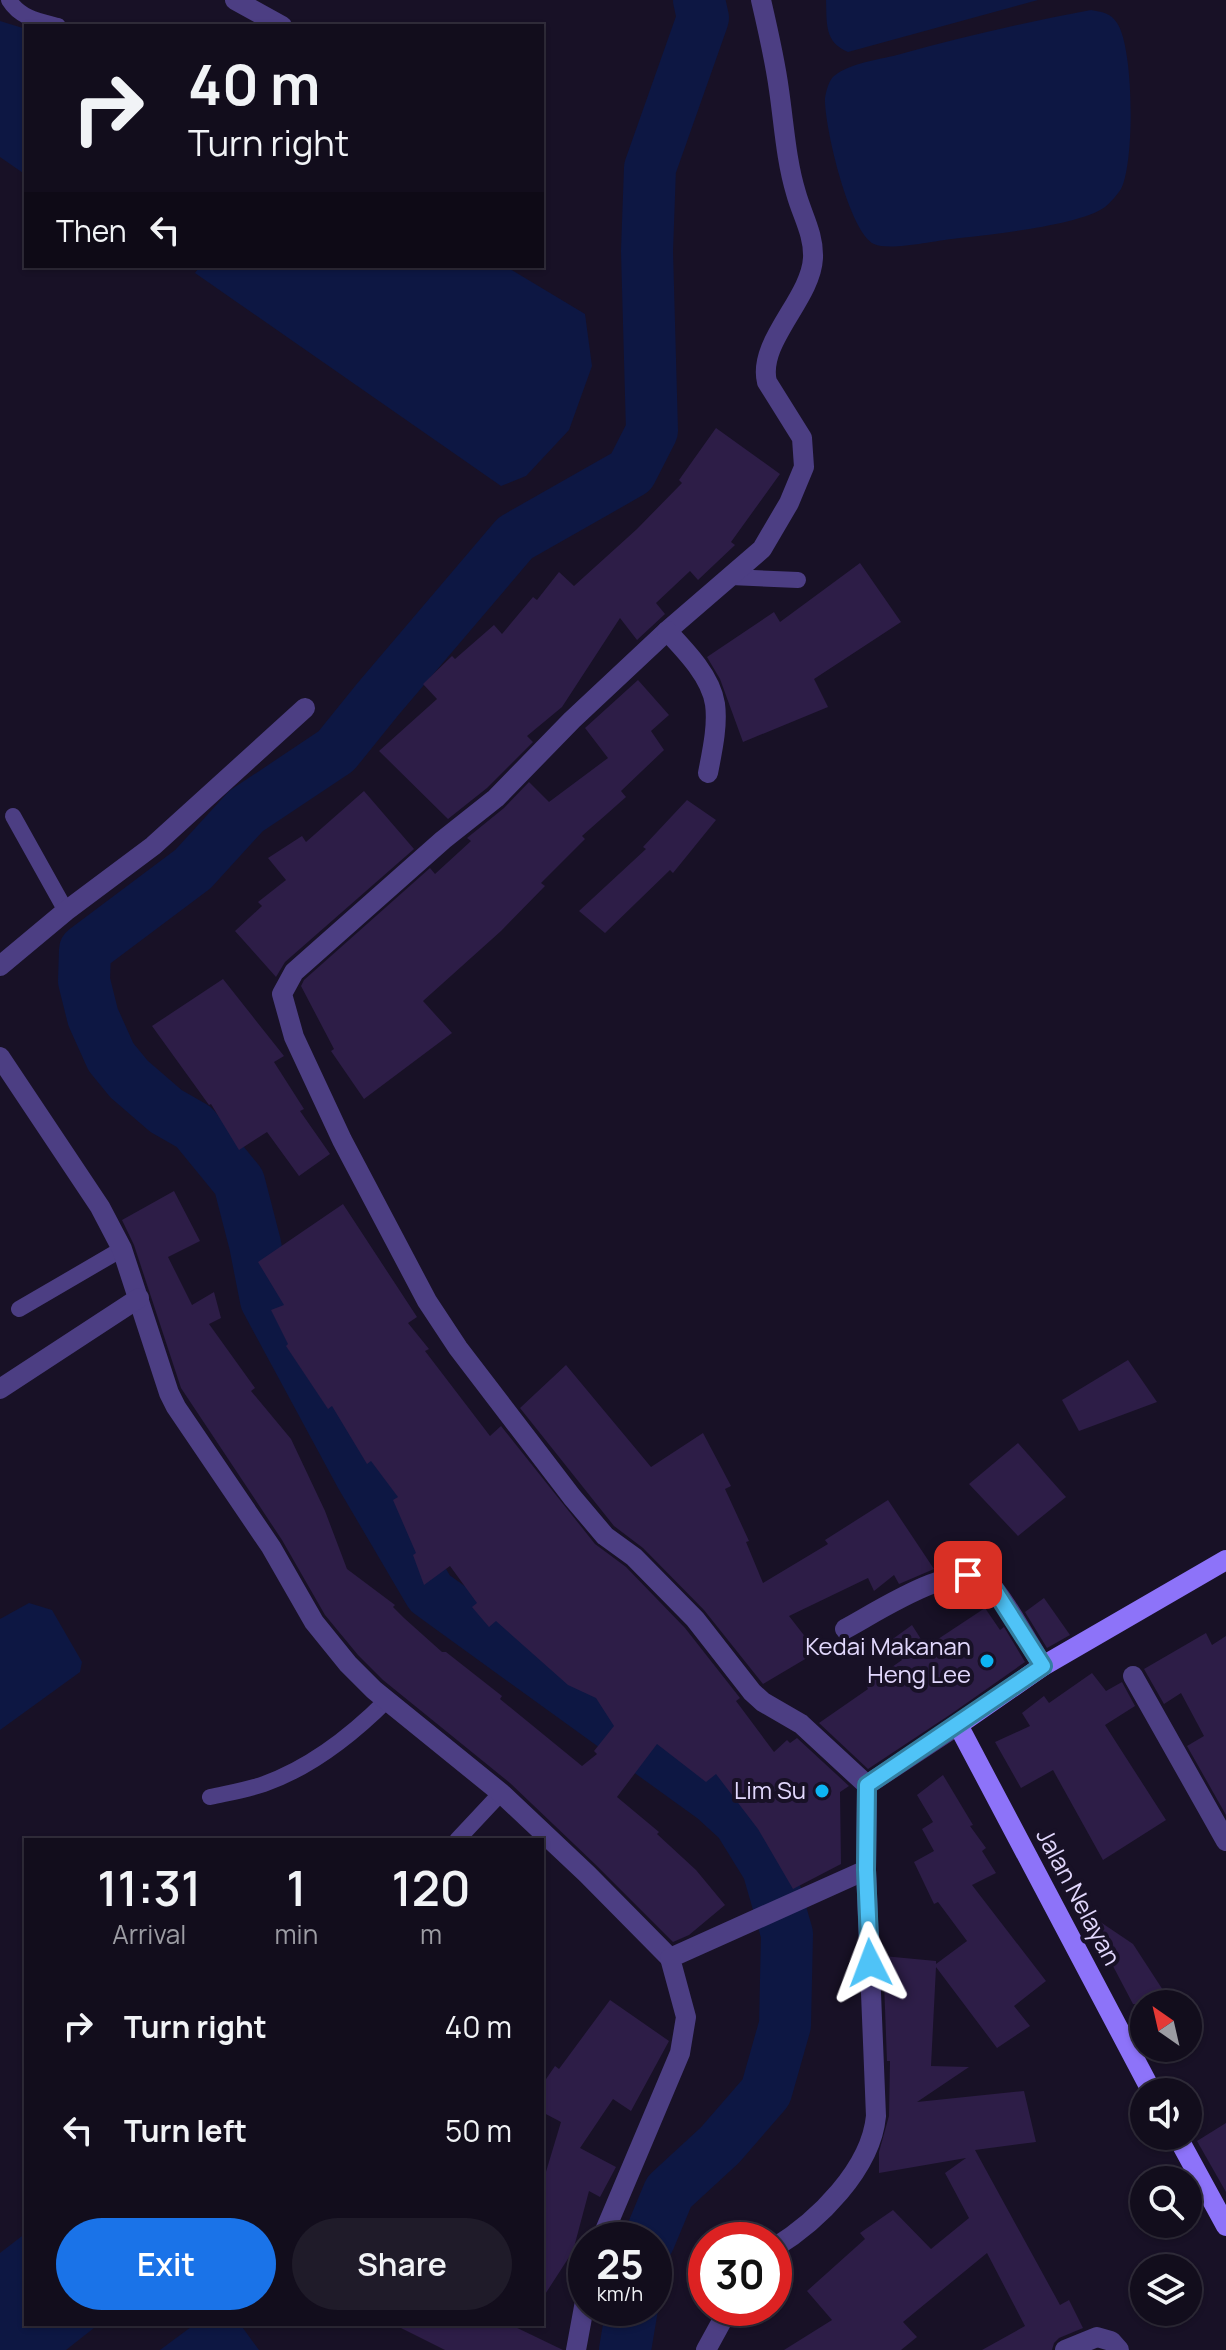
<!DOCTYPE html>
<html lang="en">
<head>
<meta charset="utf-8">
<style>
	:root { --surface:#120d1c; --page:#1f1b29; --text:#f1f3f6; --muted:#9c9ca3; --line:#312d3b; --accent:#1a73e8 }
	body { margin:0; font-family:Manrope,sans-serif; background:var(--page); color:var(--text); height:100vh; display:flex; flex-direction:column; font-size:30px; white-space:nowrap }
	* { box-sizing:border-box; margin:0 }
	p { font-size:26px; color:var(--muted) }
	.icon { flex:none; width:44px; height:44px; fill:none; stroke:currentColor; stroke-width:2; stroke-linecap:round; stroke-linejoin:round }
	.map { position:relative; flex:1; overflow:hidden }
	.details { position:absolute; left:24px; top:1838px; width:520px; height:488px; display:flex; flex-direction:column; background:var(--surface); border-radius:0px; box-shadow:0 2px 6px #0004,0 0 0 2px var(--line) }
	.details>* { flex:none }
	.banner { position:absolute; left:24px; top:24px; width:520px; height:244px; border-radius:0px; box-shadow:0 2px 6px #0004,0 0 0 2px var(--line); background:#120d1c; color:var(--text); overflow:hidden }
	.needle { width:52px; rotate:326deg }
	.buttons { position:absolute; left:1130px; top:1990px; display:grid; gap:16px }
	.buttons a { display:grid; place-items:center; width:72px; height:72px; border-radius:50%; background:var(--surface); box-shadow:0 2px 6px #0004,0 0 0 2px var(--line); font-size:40px }
	.speed { position:absolute; left:568px; top:2222px; display:flex; gap:16px; font-size:40px; font-weight:700; text-align:center }
	.speed>* { display:grid; place-content:center; width:104px; height:104px; border-radius:50%; background:var(--surface); box-shadow:0 2px 6px #0004,0 0 0 2px var(--line); line-height:1 }
	.speed small { font-size:20px; font-weight:400 }
	.speed .limit { border:12px solid #d22; background:#fff; color:#111 }
	.pin { position:absolute; display:grid; place-items:center; width:68px; height:68px; color:#fff; margin:-34px; border-radius:16px; box-shadow:0 4px 12px #0006 }
	.me { position:absolute; width:88px; margin:-44px; rotate:357deg; stroke-linejoin:round; filter:drop-shadow(0 0 6px #0008) }
	.turn { display:flex; align-items:center; gap:28px; height:168px; padding:0 32px; font-size:36px }
	.turn .icon { width:104px; height:104px; stroke-width:2.5 }
	.turn b { display:block; font-size:56px; line-height:68px }
	.then { display:flex; align-items:center; height:76px; padding:0 32px; background:#0003; gap:16px; font-size:30px }
	.eta { display:flex; justify-content:space-evenly; align-items:center; height:136px; text-align:center }
	.eta b { font-size:48px; font-weight:600; line-height:56px }
	.cta { display:flex; gap:16px; margin-top:auto; padding:16px 32px }
	.cta a { flex:1; height:92px; border-radius:48px; background:var(--accent); color:#fff; font-size:32px; font-weight:600; line-height:92px; text-align:center }
	.cta a+a { background:var(--page); color:var(--text) }
	ul { padding:0; list-style:none }
	li { display:flex; align-items:center; gap:24px; height:104px; padding:0 32px }
	li div { flex:1 }
	li b { display:block; font-size:30px }
	li em { font-style:normal }
	.map>svg:first-child { display:block }
</style>
</head>
<body>
<div class="map">
<svg width="1226" height="2350" viewBox="0 0 1226 2350">
	<rect width="100%" height="100%" fill="#181126"/>
	<g fill="#0d1743">
		<path d="M826,0H1038L848,52C824,42 827,23 826,0Z"/>
		<path d="M1091,10C1102,12 1111,13 1117,23C1134,47 1135,162 1121,189C1118,194 1110,203 1105,207C1079,226 986,235 952,239C933,241 889,251 874,244C849,232 824,125 825,98C826,91 829,80 834,76C850,63 877,60 897,55C961,37 1026,22 1091,10Z"/>
		<polygon points="0,21 26,29 26,175 0,157"/>
		<polygon points="200,266 505,266 585,314 592,366 569,430 526,476 501,486 195,273"/>
		<polygon points="29,1603 52,1610 82,1662 80,1672 0,1730 0,1619"/>
		<polygon points="26,2233 26,2324 99,2324 66,2350 0,2350 0,2253"/>
		<polygon points="195,2324 240,2324 259,2350 160,2350"/>
	</g>
	<g fill="none" stroke-linecap="round" stroke-linejoin="round">
		<g stroke="#0d1743" stroke-width="52">
			<polyline points="649,2240 669,2192 720,2145 766,2092 785,2025 787,1934 768,1868 739,1821 715,1799 430,1593 360,1474 266,1300 255,1244 239,1182 194,1127 166,1111 129,1079 111,1057 93,1017 84,981 85,950 193,869 246,811 336,751 378,699 515,538 631,472 652,431 647,251 650,168 703,18 699,0"/>
			<polyline points="625,2350 632,2308"/>
		</g>
	</g>
	<g fill="#2d1d47">
		<polygon points="716,428 780,474 731,542 735,545 698,580 690,571 656,603 665,614 637,640 620,618 562,707 527,736 533,742 487,788 448,819 379,751 437,699 423,684 452,656 455,659 494,625 502,634 533,597 537,600 559,572 574,586 637,529 682,483 679,480"/>
		<polygon points="860,563 901,622 814,679 828,707 743,742 720,679 707,657 774,612 780,622"/>
		<polygon points="638,680 669,715 651,731 664,750 621,791 626,797 582,836 585,839 541,883 545,886 501,931 423,1001 452,1033 364,1099 331,1051 334,1049 301,986 304,980 430,868 435,874 471,841 467,838 504,808 529,782 549,802 608,758 585,728"/>
		<polygon points="364,791 414,849 285,962 276,977 235,931 262,906 258,902 286,880 268,858 302,836 306,842"/>
		<polygon points="687,800 716,820 673,873 670,870 605,933 579,911 646,849 643,847"/>
		<polygon points="223,979 284,1056 274,1062 304,1109 300,1111 330,1154 299,1176 267,1132 239,1150 211,1104 209,1105 152,1026"/>
		<polygon points="174,1191 200,1241 168,1257 192,1305 214,1292 221,1318 209,1324 255,1388 251,1391 291,1439 325,1511 347,1569 395,1605 393,1607 404,1618 442,1652 446,1652 502,1696 500,1699 582,1766 597,1754 594,1751 614,1726 596,1698 568,1685 496,1621 489,1627 472,1607 477,1603 450,1566 424,1585 413,1555 416,1553 393,1500 398,1497 371,1461 367,1464 332,1406 328,1409 286,1346 288,1344 271,1310 284,1305 258,1262 343,1204 417,1317 408,1323 429,1349 425,1351 490,1436 501,1426 595,1544 626,1567 685,1628 740,1698 736,1701 774,1752 787,1740 790,1743 797,1738 849,1786 840,1792 841,1864 793,1889 758,1829 716,1774 706,1782 657,1744 617,1797 659,1832 657,1834 696,1870 725,1905 689,1935 673,1942 596,1865 510,1783 383,1680 358,1655 325,1615 282,1540 181,1388 134,1245 122,1220"/>
		<polygon points="1128,1360 1157,1402 1079,1431 1062,1400"/>
		<polygon points="566,1365 651,1467 703,1433 731,1486 725,1489 749,1541 746,1542 763,1583 828,1544 825,1540 888,1500 934,1569 899,1584 894,1575 874,1591 868,1578 789,1616 817,1652 763,1684 704,1610 643,1548 614,1526 520,1408"/>
		<polygon points="1018,1443 1066,1497 1018,1536 969,1484"/>
		<polygon points="1044,1598 1070,1635 1047,1648 1025,1612"/>
		<polygon points="985,1608 1000,1630 1004,1627 1025,1662 951,1714 868,1769 819,1723 868,1689 866,1685 902,1660 890,1641 912,1625 926,1647"/>
		<polygon points="1206,1633 1212,1645 1226,1636 1226,1815 1187,1746 1204,1736 1181,1693 1164,1704 1144,1669"/>
		<polygon points="1092,1673 1106,1691 1122,1682 1135,1706 1105,1725 1166,1820 1103,1860 1053,1770 1021,1788 995,1742 1030,1726 1022,1713 1044,1696 1049,1703"/>
		<polygon points="943,1775 973,1825 970,1826 986,1848 982,1851 996,1873 972,1885 1046,1981 1014,2006 1030,2026 997,2048 936,1967 931,2066 969,2067 917,2102 1024,2091 1036,2142 975,2150 1060,2305 1069,2300 1083,2328 1059,2338 1054,2343 1052,2350 982,2350 1025,2326 987,2253 903,2322 917,2337 901,2350 784,2350 832,2320 807,2291 865,2239 860,2233 893,2210 931,2249 969,2218 945,2173 966,2158 879,2173 879,2152 889,2116 890,2061 887,2061 883,1956 936,1961 936,1964 967,1941 938,1902 934,1904 914,1862 934,1851 922,1829 933,1822 917,1795"/>
		<polygon points="1084,1911 1133,1944 1172,2004 1133,2004"/>
		<polygon points="610,2000 669,2041 631,2111 613,2099 580,2148 616,2167 600,2197 589,2191 573,2251 542,2299 542,2185 561,2122 542,2112 542,2085 555,2066 559,2069"/>
		<polygon points="1226,2123 1226,2192 1197,2141"/>
		<polygon points="393,2324 509,2324 563,2350 445,2350"/>
	</g>
	<g fill="none" stroke-linecap="round" stroke-linejoin="round">
		<g stroke="#4c3e83" stroke-width="16">
			<path d="M9,0C20,18 39,21 58,26"/>
			<polyline points="731,577 798,580"/>
			<polyline points="13,816 66,911"/>
			<polyline points="19,1309 122,1249"/>
			<path d="M210,1797C228,1793 247,1790 264,1784C312,1767 352,1735 387,1700"/>
			<polyline points="457,1840 501,1793"/>
		</g>
		<g stroke="#4c3e83" stroke-width="20">
			<polyline points="235,0 282,26"/>
			<path d="M761,0C768,30 775,60 779,90C784,124 786,160 796,193C802,215 814,234 813,258C811,299 757,342 767,382L802,438L804,467L789,503L762,549L667,631L572,720L496,798L443,840L294,972L282,994L294,1037L342,1140L427,1301L458,1348L572,1497L605,1536L634,1557L695,1619L752,1692L763,1702L801,1724L867,1785L866,1870L876,2116C871,2169 818,2221 774,2248"/>
			<path d="M667,631C686,651 711,677 715,704C718,726 712,752 708,773"/>
			<polyline points="0,966 66,911 153,846 305,708"/>
			<polyline points="0,1057 100,1207 122,1249 169,1393 176,1407 271,1547 314,1622 348,1664 374,1690 501,1793 587,1874 670,1958"/>
			<polyline points="0,1389 139,1298"/>
			<path d="M845,1629C874,1614 958,1557 988,1582C1003,1596 1030,1646 1043,1666"/>
			<polyline points="1133,1676 1226,1841"/>
			<polyline points="867,1785 958,1725"/>
			<polyline points="601,2240 680,2053 686,2017 670,1958 866,1870"/>
			<polyline points="576,2350 586,2296"/>
			<polyline points="706,2350 729,2308"/>
			<polyline points="1065,2350 1097,2337 1111,2341 1119,2350"/>
		</g>
		<g stroke="#8d73f9" stroke-width="20">
			<polyline points="1152,2092 958,1725 1043,1666 1226,1560"/>
			<polyline points="1177,2136 1226,2226"/>
		</g>
	</g>
	<g fill="none" stroke-linecap="round" stroke-linejoin="round">
		<defs>
			<polyline id="route" points="870,1963 866,1870 867,1785 1043,1666 992,1586 979,1577 968,1575"/>
		</defs>
		<use href="#route" stroke="#337fa1" stroke-width="20"/>
		<use href="#route" stroke="#4fc3f7" stroke-width="14"/>
	</g>
	<g fill="#0db5f4" stroke="#181126" stroke-width="3">
		<circle cx="987" cy="1661" r="8"/>
		<circle cx="822" cy="1791" r="8"/>
	</g>
	<g text-anchor="middle" stroke-width="8" stroke-linejoin="round" paint-order="stroke">
		<g font-size="24" fill="#e2d8fd" stroke="#181126" text-anchor="end">
			<text x="971" y="1655">Kedai Makanan<tspan x="971" dy="28">Heng Lee</tspan></text>
			<text x="806" y="1799">Lim Su</text>
		</g>
		<g font-size="24" fill="#e2d8fd" stroke="#181126">
			<text transform="translate(1078 1897) rotate(62)" y="8">Jalan Nelayan</text>
		</g>
	</g>
</svg>
<div class="buttons">
<a><svg class="needle" viewBox="-14 -14 28 28"><path d="M0-13l5 13h-10z" fill="#e53935"/><path d="M0 13l5-13h-10z" fill="#9c9ca3"/></svg></a>
<a><svg class="icon" aria-label="sound" viewBox="0 0 24 24"><path d="M4 9h4l5-4v14l-5-4H4zM17 9q2 3 0 6"/></svg></a>
<a><svg class="icon" aria-label="search" viewBox="0 0 24 24"><circle cx="10" cy="10" r="6"/><path d="M15 15l6 6"/></svg></a>
<a><svg class="icon" aria-label="layers" viewBox="0 0 24 24"><path d="M12 4l9 5-9 5-9-5zM3 14l9 5 9-5"/></svg></a>
</div>
<div class="speed"><div>25<small>km/h</small></div><div class="limit">30</div></div>
<div class="pin" style="left:968px;top:1575px;background:#d93025"><svg class="icon" aria-label="arrive" viewBox="0 0 24 24"><path d="M6 21V4h12l-3 4 3 4H6"/></svg></div>
<svg class="me" style="left:870px;top:1963px" viewBox="-20 -20 40 40"><path d="M0-17L14 15 0 8-14 15z" fill="#4fc3f7" stroke="#fff" stroke-width="4"/></svg>
<div class="banner">
<div class="turn"><svg class="icon" aria-label="right" viewBox="0 0 24 24"><path d="M7 20v-9h11M14 6l5 5-5 5"/></svg><div><b>40 m</b>Turn right</div></div>
<div class="then">Then<svg class="icon" aria-label="left" viewBox="0 0 24 24"><path d="M17 20v-9H6M10 6l-5 5 5 5"/></svg></div>
</div>
<section class="details">
<div class="eta">
<div><b>11:31</b><p>Arrival</p></div>
<div><b>1</b><p>min</p></div>
<div><b>120</b><p>m</p></div>
</div>
<ul>
<li><svg class="icon" aria-label="right" viewBox="0 0 24 24"><path d="M7 20v-9h11M14 6l5 5-5 5"/></svg><div><b>Turn right</b></div><em>40 m</em></li>
<li><svg class="icon" aria-label="left" viewBox="0 0 24 24"><path d="M17 20v-9H6M10 6l-5 5 5 5"/></svg><div><b>Turn left</b></div><em>50 m</em></li>
</ul>
<div class="cta"><a>Exit</a><a>Share</a></div>
</section>
</div>
</body>
</html>
